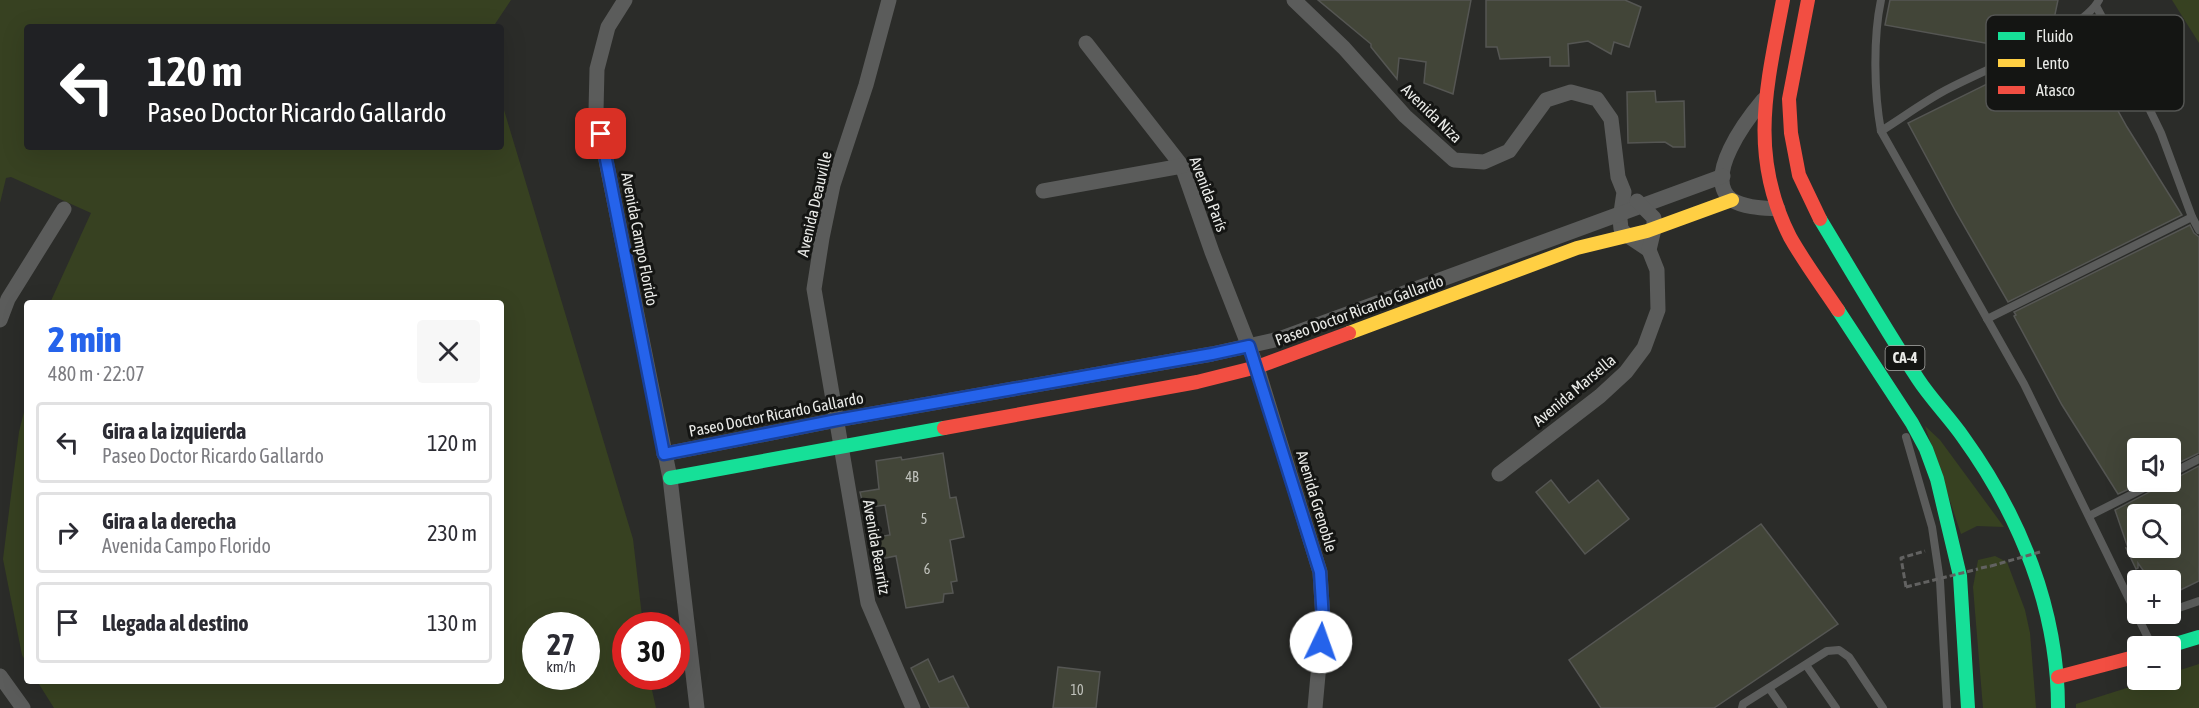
<!DOCTYPE html>
<html lang="es">
<head>
<meta charset="utf-8">
<style>
	:root { --surface:#fff; --page:#f7f7f7; --text:#2b2b33; --muted:#7c7c81; --line:#e1e1e2; --accent:#2563eb }
	body { margin:0; font-family:"Asap Condensed",sans-serif; background:var(--page); color:var(--text); height:100vh; display:flex; flex-direction:column; font-size:22px; white-space:nowrap }
	* { box-sizing:border-box; margin:0 }
	p { font-size:20px; color:var(--muted) }
	.icon { flex:none; width:33px; height:33px; fill:none; stroke:currentColor; stroke-width:2; stroke-linecap:round; stroke-linejoin:round }
	.map { position:relative; flex:1; overflow:hidden }
	.details { position:absolute; left:24px; top:300px; width:480px; height:384px; display:flex; flex-direction:column; background:var(--surface); border-radius:6px; box-shadow:0 6px 24px #0002 }
	.details>* { flex:none }
	.hud { position:absolute; left:24px; top:24px; width:480px; height:126px; border-radius:6px; box-shadow:0 6px 24px #0002; background:#202124; color:#fff; overflow:hidden }
	.buttons { position:absolute; left:2127px; top:438px; display:grid; gap:12px }
	.buttons a { display:grid; place-items:center; width:54px; height:54px; border-radius:6px; background:var(--surface); box-shadow:0 6px 24px #0002; font-size:30px }
	.speed { position:absolute; left:522px; top:612px; display:flex; gap:12px; font-size:30px; font-weight:700; text-align:center }
	.speed>* { display:grid; place-content:center; width:78px; height:78px; border-radius:50%; background:var(--surface); box-shadow:0 6px 24px #0002; line-height:1 }
	.speed small { font-size:15px; font-weight:400 }
	.speed .limit { border:9px solid #d22; background:#fff; color:#111 }
	.pin { position:absolute; display:grid; place-items:center; width:51px; height:51px; color:#fff; margin:-26px; border-radius:12px; box-shadow:0 3px 9px #0006 }
	.me { position:absolute; width:66px; margin:-33px; rotate:3deg; stroke-linejoin:round; filter:drop-shadow(0 0 4px #0008) }
	.turn { display:flex; align-items:center; gap:21px; height:126px; padding:0 24px; font-size:27px }
	.turn .icon { width:78px; height:78px; stroke-width:2.5 }
	.turn b { display:block; font-size:42px; line-height:51px }
	.round { display:grid; place-items:center; flex:none; width:63px; height:63px; border-radius:6px; background:var(--page) }
	.headline { display:flex; align-items:center; justify-content:space-between; height:102px; padding:0 24px }
	h1 { font-size:36px; font-weight:800; line-height:45px; color:var(--accent) }
	ul { padding:0; list-style:none }
	li { display:flex; align-items:center; gap:18px; height:81px; margin:0 12px 9px; padding:0 12px; border:3px solid var(--line); border-radius:6px }
	li div { flex:1 }
	li b { display:block; font-size:22px }
	li em { font-style:normal }
	.map>svg:first-child { display:block }
</style>
</head>
<body>
<div class="map">
<svg width="2199" height="708" viewBox="0 0 2199 708">
	<rect width="100%" height="100%" fill="#2b2c29"/>
	<g fill="#374121" fill-rule="evenodd">
		<path d="M0,0H511L493,27H27V147H501V100L633,539L643,625L626,626V676L649,677L656,708H54L37,681H501V303H50L91,213L11,177L6,178L0,203ZM536,626H586V676H536Z"/>
		<polygon points="2172,0 2199,0 2199,43"/>
		<polygon points="27,400 27,664 22,655 3,559 19,432"/>
		<polygon points="1925,426 1940,440 2004,527 1977,526 1961,534"/>
		<polygon points="1995,556 2007,562 2025,610 2030,633 2036,708 1983,708 1973,587 1978,560"/>
		<polygon points="2199,664 2199,708 2076,708 2076,704 2152,680 2170,680 2171,673"/>
	</g>
	<g fill="#424538" stroke="#555653" stroke-width="1.5" fill-rule="evenodd">
		<polygon points="1318,0 1471,0 1453,94 1424,83 1426,62 1399,58 1397,79 1371,47 1371,44"/>
		<polygon points="1486,0 1625,0 1641,7 1629,47 1614,42 1611,54 1588,41 1568,44 1569,66 1550,66 1550,57 1500,59 1497,47 1486,47"/>
		<polygon points="1890,0 2058,0 2053,24 2025,19 2020,48 2018,49 1885,25"/>
		<polygon points="2078,39 2127,127 2182,215 2008,302 1956,212 1908,123"/>
		<polygon points="1655,91 1656,102 1684,101 1685,147 1673,147 1665,142 1628,143 1627,92"/>
		<polygon points="2190,225 2194,233 2199,237 2199,453 2170,467 2170,448 2138,448 2138,485 2118,494 2062,405 2014,316 2016,315 2014,312"/>
		<polygon points="943,453 950,498 956,497 964,537 950,540 957,581 951,582 953,593 944,594 943,602 906,608 896,556 875,560 871,538 890,535 885,505 864,508 860,492 879,489 876,461 901,457 902,460"/>
		<path d="M2199,466V581L2170,595V580H2150L2138,563V568L2136,569L2126,548H2128L2115,510ZM2138,514H2170V548H2138Z"/>
		<polygon points="1551,480 1569,503 1598,480 1629,519 1585,554 1536,492"/>
		<polygon points="1761,524 1838,624 1714,708 1601,708 1569,660"/>
		<polygon points="928,659 939,682 953,676 969,708 930,708 911,668"/>
		<polygon points="1058,667 1100,672 1096,708 1053,708"/>
	</g>
	<g fill="none" stroke-linecap="round" stroke-linejoin="round">
		<g stroke="#626261" stroke-width="3" stroke-dasharray="6 3" stroke-linecap="butt">
			<polyline points="1981,568 1991,566"/>
			<polyline points="1906,587 1901,558 1925,551"/>
		</g>
		<g stroke="#5b5c5b" stroke-width="8">
			<path d="M1881,0C1873,38 1874,93 1881,131L2024,384L2152,646"/>
			<polyline points="2096,6 2129,67 2161,133 2192,217 2199,230"/>
			<path d="M1881,131C1902,118 1922,103 1944,91C1979,71 2082,33 2099,0"/>
			<polyline points="1987,319 2192,217"/>
			<polyline points="1906,437 1932,527 1940,581 1947,708"/>
			<polyline points="2170,474 2199,459"/>
			<polyline points="2089,516 2156,482"/>
			<polyline points="2170,611 2199,601"/>
			<polyline points="2141,621 2163,614"/>
			<polyline points="1806,665 1836,708"/>
			<polyline points="1769,688 1783,708"/>
			<polyline points="1742,708 1743,704 1827,651 1839,650 1849,657 1883,708"/>
		</g>
		<g stroke="#5b5c5b" stroke-width="15">
			<polyline points="625,0 608,27 597,69 596,111 670,478 697,708"/>
			<polyline points="889,0 866,85 833,185 822,238 814,289 868,603 913,708"/>
			<polyline points="1294,0 1344,48 1405,116 1454,160 1484,162 1509,151 1546,100 1571,92 1597,99 1611,119 1618,177 1624,192 1620,219 1621,229 1628,236 1649,250"/>
			<polyline points="1086,43 1182,166 1212,252 1257,367 1320,572 1323,620 1315,708"/>
			<path d="M1763,100C1747,119 1702,178 1732,200C1745,208 1764,208 1778,209"/>
			<polyline points="1043,191 1182,166"/>
			<polyline points="0,320 8,299 64,209"/>
			<polyline points="664,454 837,420 1212,354 1279,339 1723,176"/>
			<polyline points="1499,474 1600,396 1626,372 1644,348 1658,310 1657,270 1649,250 1654,229 1654,218 1637,201"/>
			<polyline points="0,676 23,708"/>
		</g>
		<g stroke="#16e098" stroke-width="14">
			<path d="M1820,219C1852,272 1884,327 1918,379C1931,399 1949,417 1963,437C2020,516 2058,609 2058,708"/>
			<polyline points="1838,310 1912,423 1926,449 1937,479 1960,576 1968,708"/>
			<polyline points="670,478 944,428"/>
			<polyline points="2169,646 2199,637"/>
		</g>
		<polyline stroke="#ffcf43" stroke-width="14" points="1349,333 1577,248 1647,231 1732,200"/>
		<g stroke="#f24e42" stroke-width="14">
			<path d="M1783,0C1767,85 1748,154 1790,237C1804,262 1822,286 1838,310"/>
			<polyline points="1808,0 1789,99 1791,133 1799,175 1820,219"/>
			<polyline points="944,428 1197,382 1257,367 1349,333"/>
			<polyline points="2058,677 2138,656"/>
		</g>
		<g stroke="#626261" stroke-width="3" stroke-dasharray="6 3" stroke-linecap="butt">
			<polyline points="1991,566 2040,552"/>
			<polyline points="1906,587 1978,569"/>
		</g>
	</g>
	<g fill="none" stroke-linecap="round" stroke-linejoin="round">
		<defs>
			<polyline id="route" points="601,134 664,454 837,420 1212,354 1249,346 1320,572 1323,620 1321,642"/>
		</defs>
		<use href="#route" stroke="#184099" stroke-width="15"/>
		<use href="#route" stroke="#2563eb" stroke-width="10"/>
	</g>
	<g text-anchor="middle" stroke-width="6" stroke-linejoin="round" paint-order="stroke">
		<g font-size="14" fill="#c0c2bc">
			<text x="912" y="482">4B</text>
			<text x="924" y="524">5</text>
			<text x="927" y="574">6</text>
			<text x="1077" y="695">10</text>
		</g>
		<rect fill="#141513" stroke="#aaaba8" stroke-width="1.5" x="1885.5" y="346" width="39" height="24" rx="4.5"/>
		<g font-size="15" font-weight="bold" fill="#eaebe8">
			<text x="1905" y="363">CA-4</text>
		</g>
		<g font-size="16" fill="#eaebe8" stroke="#141513">
			<text transform="translate(1432 113) rotate(44)" y="6">Avenida Niza</text>
			<text transform="translate(1209 194) rotate(69)" y="6">Avenida París</text>
			<text transform="translate(814 204) rotate(-77)" y="6">Avenida Deauville</text>
			<text transform="translate(640 239) rotate(79)" y="6">Avenida Campo Florido</text>
			<text transform="translate(1359 310) rotate(-20)" y="6">Paseo Doctor Ricardo Gallardo</text>
			<text transform="translate(1574 390) rotate(-40)" y="6">Avenida Marsella</text>
			<text transform="translate(776 414) rotate(-11)" y="6">Paseo Doctor Ricardo Gallardo</text>
			<text transform="translate(1317 501) rotate(73)" y="6">Avenida Grenoble</text>
			<text transform="translate(877 547) rotate(80)" y="6">Avenida Bearritz</text>
		</g>
	</g>
	<rect x="1986" y="15" width="198" height="96" rx="9" fill="#141513" stroke="#545553" stroke-width="1.5"/>
	<rect x="1998" y="32" width="27" height="8" fill="#16e098"/>
	<rect x="1998" y="59" width="27" height="8" fill="#ffcf43"/>
	<rect x="1998" y="86" width="27" height="8" fill="#f24e42"/>
	<g font-size="16" fill="#eaebe8">
		<text x="2036" y="42">Fluido</text>
		<text x="2036" y="69">Lento</text>
		<text x="2036" y="96">Atasco</text>
	</g>
</svg>
<div class="buttons">
<a><svg class="icon" aria-label="sound" viewBox="0 0 24 24"><path d="M4 9h4l5-4v14l-5-4H4zM17 9q2 3 0 6"/></svg></a>
<a><svg class="icon" aria-label="search" viewBox="0 0 24 24"><circle cx="10" cy="10" r="6"/><path d="M15 15l6 6"/></svg></a>
<a>+</a>
<a>−</a>
</div>
<div class="speed"><div>27<small>km/h</small></div><div class="limit">30</div></div>
<div class="pin" style="left:601px;top:134px;background:#d93025"><svg class="icon" aria-label="arrive" viewBox="0 0 24 24"><path d="M6 21V4h12l-3 4 3 4H6"/></svg></div>
<svg class="me" style="left:1321px;top:642px" viewBox="-20 -20 40 40"><circle r="19" fill="#fff"/><path d="M0-13L10 11 0 6-10 11z" fill="#2563eb"/></svg>
<div class="hud">
<div class="turn"><svg class="icon" aria-label="left" viewBox="0 0 24 24"><path d="M17 20v-9H6M10 6l-5 5 5 5"/></svg><div><b>120 m</b>Paseo Doctor Ricardo Gallardo</div></div>
</div>
<section class="details">
<div class="headline"><div><h1>2 min</h1><p>480 m · 22:07</p></div><a class="round"><svg class="icon" aria-label="close" viewBox="0 0 24 24"><path d="M6 6l12 12M18 6L6 18"/></svg></a></div>
<ul>
<li><svg class="icon" aria-label="left" viewBox="0 0 24 24"><path d="M17 20v-9H6M10 6l-5 5 5 5"/></svg><div><b>Gira a la izquierda</b><p>Paseo Doctor Ricardo Gallardo</p></div><em>120 m</em></li>
<li><svg class="icon" aria-label="right" viewBox="0 0 24 24"><path d="M7 20v-9h11M14 6l5 5-5 5"/></svg><div><b>Gira a la derecha</b><p>Avenida Campo Florido</p></div><em>230 m</em></li>
<li><svg class="icon" aria-label="arrive" viewBox="0 0 24 24"><path d="M6 21V4h12l-3 4 3 4H6"/></svg><div><b>Llegada al destino</b></div><em>130 m</em></li>
</ul>
</section>
</div>
</body>
</html>
